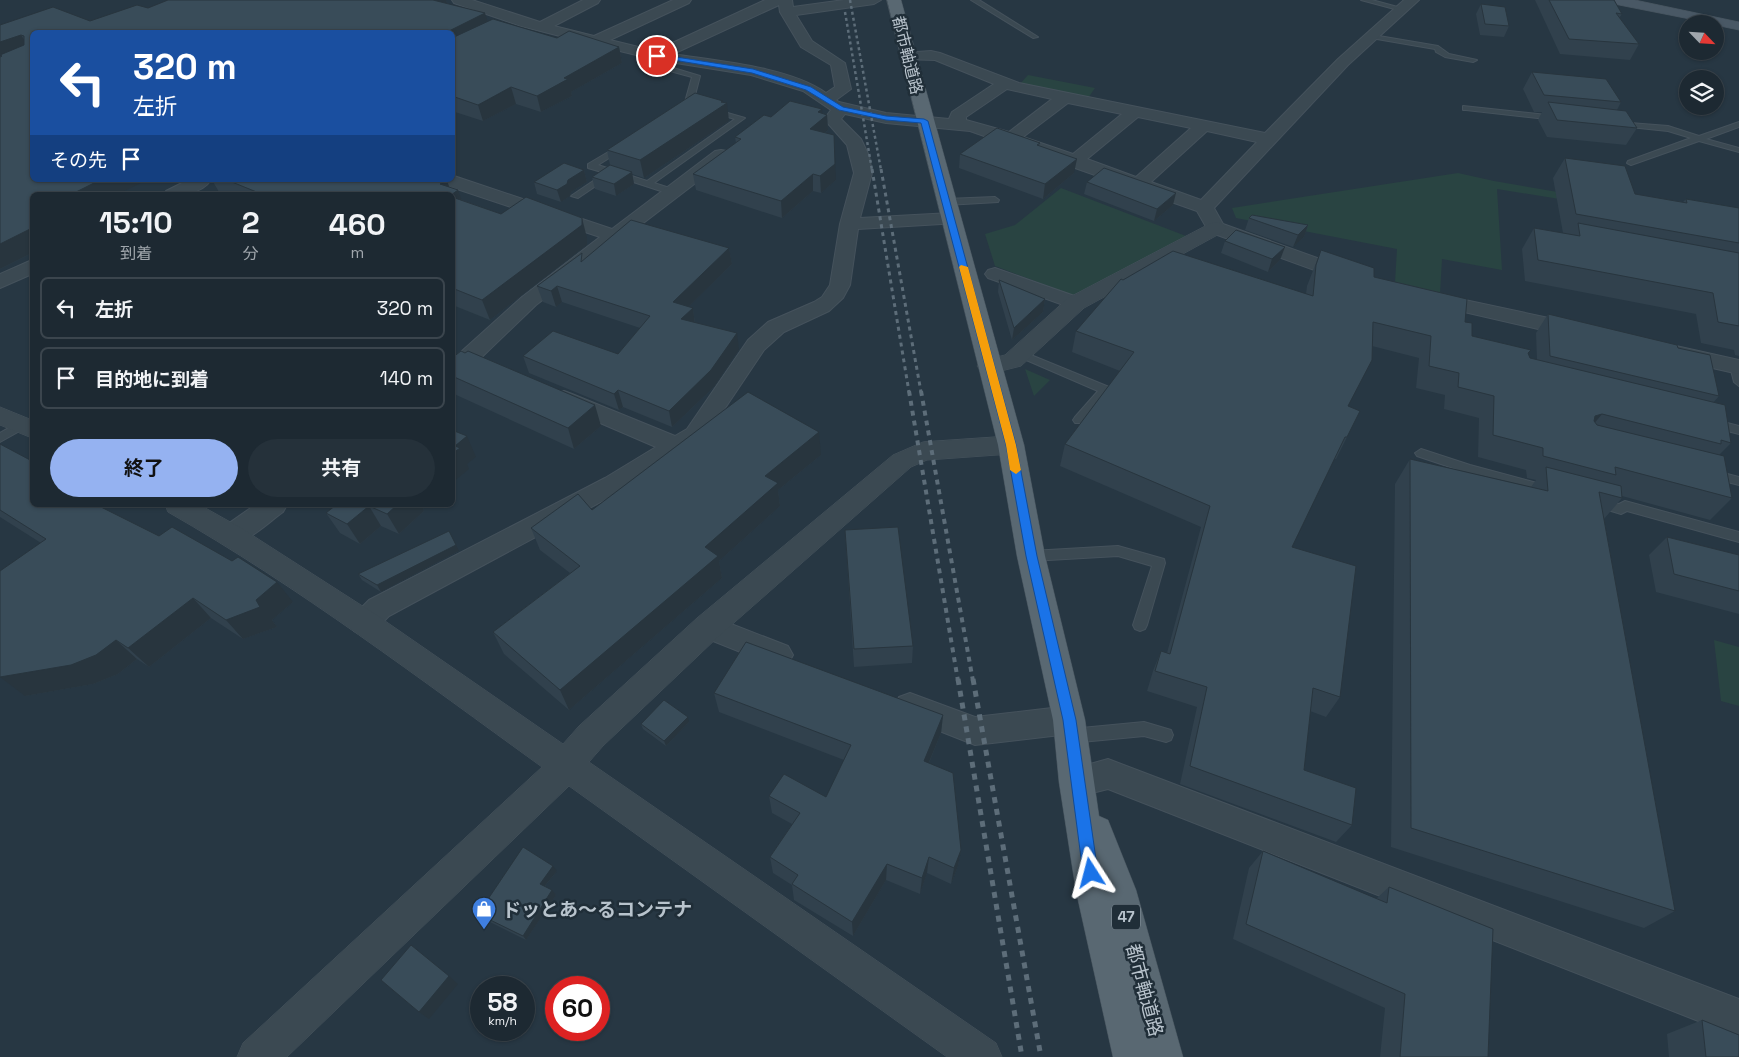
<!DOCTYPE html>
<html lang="ja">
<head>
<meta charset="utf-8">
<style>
	:root { --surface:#1d2932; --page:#25313a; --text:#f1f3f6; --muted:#a0a6ac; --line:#3b454d; --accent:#95b2f1 }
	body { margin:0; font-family:"Space Grotesk","Noto Sans JP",sans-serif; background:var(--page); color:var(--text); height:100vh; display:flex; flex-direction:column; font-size:19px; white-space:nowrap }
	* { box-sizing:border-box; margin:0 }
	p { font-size:16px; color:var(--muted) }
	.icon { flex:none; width:28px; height:28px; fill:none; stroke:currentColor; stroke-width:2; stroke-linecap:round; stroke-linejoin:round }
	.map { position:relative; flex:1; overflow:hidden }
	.side { position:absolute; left:30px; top:192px; width:425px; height:315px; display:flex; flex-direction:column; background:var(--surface); border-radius:8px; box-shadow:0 1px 4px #0004,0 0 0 1px var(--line) }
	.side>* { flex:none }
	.top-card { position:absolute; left:30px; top:30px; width:425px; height:152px; border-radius:8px; box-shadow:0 1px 4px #0004,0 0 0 1px var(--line); background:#1a4fa0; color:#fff; overflow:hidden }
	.needle { width:32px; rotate:115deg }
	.controls { position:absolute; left:1679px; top:15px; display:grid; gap:10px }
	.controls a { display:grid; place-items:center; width:45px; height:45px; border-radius:50%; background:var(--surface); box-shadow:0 1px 4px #0004,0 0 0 1px var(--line); font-size:25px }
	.speed { position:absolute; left:470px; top:976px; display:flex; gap:10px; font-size:25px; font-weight:700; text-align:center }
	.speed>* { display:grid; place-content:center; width:65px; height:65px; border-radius:50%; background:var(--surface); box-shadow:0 1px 4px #0004,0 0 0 1px var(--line); line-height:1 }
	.speed small { font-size:12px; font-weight:400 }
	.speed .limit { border:8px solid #d22; background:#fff; color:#111 }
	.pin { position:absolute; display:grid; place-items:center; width:42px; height:42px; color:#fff; margin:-21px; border:2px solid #fff; border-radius:50%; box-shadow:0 1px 5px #0007 }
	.me { position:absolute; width:55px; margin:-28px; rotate:351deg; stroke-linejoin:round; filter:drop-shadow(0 0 4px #0008) }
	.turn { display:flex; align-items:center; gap:18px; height:105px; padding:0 20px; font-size:22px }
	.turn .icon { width:65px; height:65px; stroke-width:2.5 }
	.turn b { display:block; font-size:35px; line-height:42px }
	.then { display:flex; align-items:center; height:48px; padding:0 20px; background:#0003; gap:10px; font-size:19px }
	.eta { display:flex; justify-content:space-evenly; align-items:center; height:85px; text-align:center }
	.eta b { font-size:30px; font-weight:700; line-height:35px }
	.primary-button { display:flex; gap:10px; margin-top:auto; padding:10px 20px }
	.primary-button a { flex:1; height:58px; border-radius:30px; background:var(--accent); color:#111; font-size:20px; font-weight:700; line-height:58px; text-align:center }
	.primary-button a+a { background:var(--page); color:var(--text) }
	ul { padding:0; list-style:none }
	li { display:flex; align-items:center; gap:15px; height:62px; margin:0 10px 8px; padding:0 10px; border:2px solid var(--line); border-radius:8px }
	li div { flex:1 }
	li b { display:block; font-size:19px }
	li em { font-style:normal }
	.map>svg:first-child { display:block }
</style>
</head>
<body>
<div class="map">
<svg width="1739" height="1057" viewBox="0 0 1739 1057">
	<rect width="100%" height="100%" fill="#273743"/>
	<g fill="#294442">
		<polygon points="1028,75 1095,88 1088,98 1020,84"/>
		<polygon points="1458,173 1494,181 1739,223 1739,228 1497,189 1502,270 1442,259 1440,293 1395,283 1397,249 1236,218 1232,208"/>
		<polygon points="1061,188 1186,236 1075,296 995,266 985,234 1015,225"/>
		<polygon points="1025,369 1050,380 1034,396"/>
		<polygon points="1714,640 1739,647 1739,706 1721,701"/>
	</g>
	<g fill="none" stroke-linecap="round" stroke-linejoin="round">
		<defs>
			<g id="service">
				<polygon points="971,0 979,0 1038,37 1033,38"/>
				<polygon points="1361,0 1372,0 1405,9 1402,11"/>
				<polygon points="1373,35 1438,46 1449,54 1477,60 1473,62 1445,57 1436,52 1435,49 1371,38 1370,37"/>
				<polygon points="670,67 700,76 693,103 686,109 679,107 685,102 692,77 670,71"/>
				<polygon points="1463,106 1556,116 1560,118 1556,120 1466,110 1463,110"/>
				<polygon points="710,108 745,118 654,183 676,190 676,194 670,194 612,175 578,198 571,196 605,173 588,168 588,164 622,144 625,144 625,148 598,165 647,181 735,119 710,112"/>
				<polygon points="1617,122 1668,126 1699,136 1739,122 1739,127 1706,139 1739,148 1739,152 1699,141 1631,165 1627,163 1628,161 1691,138 1668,131 1620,126 1617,126"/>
				<polygon points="995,197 999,200 998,202 946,205 942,202 946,199"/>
				<polygon points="1021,351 1109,387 1110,390 1083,423 1075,423 1073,420 1075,417 1098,391 1017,356 1016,354"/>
				<polygon points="1735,363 1739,364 1739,386 1734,382 1730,366"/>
				<polygon points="1712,419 1739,426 1739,434 1708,426 1706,423"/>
				<polygon points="21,421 25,422 27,425 25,428 0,442 0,433"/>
				<polygon points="1421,449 1470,465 1552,487 1554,490 1548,494 1468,473 1417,456 1415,453"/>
				<polygon points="1712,470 1739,477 1739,485 1708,477 1706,474 1708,471"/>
				<polygon points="1599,499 1619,504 1625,501 1739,532 1739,542 1627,511 1621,514 1595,506 1593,503 1595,500"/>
				<polygon points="1118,546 1164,559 1165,563 1147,625 1145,629 1140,631 1135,629 1133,625 1152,566 1118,556 1031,561 1026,560 1025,556 1026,552 1031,551"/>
				<polygon points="1144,722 1171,730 1173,735 1171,740 1166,742 1144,736 1071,743 1066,741 1064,736 1066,731 1071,729"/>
			</g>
			<g id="minor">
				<path d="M452,0H472L540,22L583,0H600L598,3L554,26L594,36L673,0H691L689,3L610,40L655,51L765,0H792L793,7L844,0H881L874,4L796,15L812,41L845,63L851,89L836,100L839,102L886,113L949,119L952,112L994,84L935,60L903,59L901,56L903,53L931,51L940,53L1019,83L1265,133L1338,59L1404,0H1419L1348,65L1214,208L1223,224L1356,272L1359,276L1356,280L1349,282L1342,280L1209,232L1197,211L970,131L886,123L845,114L841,119L861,139L869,156L872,173L860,218L951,213L958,215L960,219L958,223L858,229L850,285L843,298L829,311L784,332L764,350L703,441L623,490L389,616C377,628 372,638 354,631L350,623L354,615L369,600L605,478L656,447L556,404L552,399L556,394L564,391L572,394L675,436L687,429L748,340L768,322L814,302L822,297L830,285L840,224L854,173L847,145L824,119L831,110L803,91L751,75L657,60L595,45L521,26L454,3ZM779,5L780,12L801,47L831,65L835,87L826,93C790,67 717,61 673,54ZM1007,89L1052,99L1009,132L966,120V117ZM1068,103L1122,114L1073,154L1023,137ZM1138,117L1191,128L1136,177L1087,159ZM1207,131L1257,142L1201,200L1151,182Z"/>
				<polygon points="721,150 727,151 730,155 727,159 536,305 460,378 452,380 452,360 522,297 600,237 442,184 439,180 452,180 452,176 454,176 612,229 715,151"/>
				<path d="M188,180H211C201,195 179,195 163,195L166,191Z"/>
				<polygon points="32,260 32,274 0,288 0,274"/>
				<polygon points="995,268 1083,299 1086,303 1083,307 1076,309 1069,307 988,278 985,274 988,270"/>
				<polygon points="1432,293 1577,324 1585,326 1588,331 1585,336 1577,338 1425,303 1422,299 1425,295"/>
				<polygon points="1676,346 1739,360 1739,374 1668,358 1665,353 1668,348"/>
				<path d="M255,505H287L283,512C266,524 243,549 222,542L218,535L222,528Z"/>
				<polygon points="708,615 788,646 793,655 788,664 778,667 698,635 694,627 698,619"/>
				<polygon points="910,693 975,717 1069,706 1080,710 1084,720 1080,730 1069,734 975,745 899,715 895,706 899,697"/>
				<polygon points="1108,759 1739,999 1739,1037 1108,789 1076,797 1065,793 1060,782 1065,771"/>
			</g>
			<g id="tertiary">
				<polygon points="1216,222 1223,224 1226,228 1223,232 1084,308 1021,366 989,374 981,371 977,366 981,361 1005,355 1068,298 1209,224"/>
				<polygon points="0,407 32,420 32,438 0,425"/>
				<path d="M1011,436L1020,439L1024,445L1020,451L1011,454L927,460L911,467L719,636L603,746L589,762L996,1043L1002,1057H947L569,786L287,1057H237L243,1043L542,767C420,679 299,587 168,512L165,505H200L241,528L375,614L563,744L579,726L697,618L893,455L923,442Z"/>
			</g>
			<polygon id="secondary" points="1607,0 1635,0 1739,22 1739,30 1715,25 1715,24 1614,4 1609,3"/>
			<polygon id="primary" points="887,0 901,0 1024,445 1045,556 1085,720 1099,816 1108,820 1136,890 1183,1057 1113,1057 1076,891 1059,782 1053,720 1017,556 998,445"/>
		</defs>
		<use href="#service" stroke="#45525c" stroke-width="2"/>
		<use href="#minor" stroke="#45525c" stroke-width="2"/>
		<use href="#tertiary" stroke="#45525c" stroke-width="1"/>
		<use href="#secondary" stroke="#45525c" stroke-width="1"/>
		<use href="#primary" stroke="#45525c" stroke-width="1"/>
		<use href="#service" fill="#3b4952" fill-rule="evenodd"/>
		<use href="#minor" fill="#3b4952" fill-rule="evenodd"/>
		<use href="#tertiary" fill="#3b4952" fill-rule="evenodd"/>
		<use href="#secondary" fill="#495865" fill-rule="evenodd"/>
		<use href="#primary" fill="#596872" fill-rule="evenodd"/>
		<g stroke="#5d6d79" stroke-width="2.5" stroke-dasharray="3 3" stroke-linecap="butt">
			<polyline points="850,0 881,170"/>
			<polyline points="845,12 872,170"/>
		</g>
		<g stroke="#5d6d79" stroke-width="3" stroke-dasharray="4 4" stroke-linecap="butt">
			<polyline points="872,169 909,392"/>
			<polyline points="881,169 921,392"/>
		</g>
		<g stroke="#5d6d79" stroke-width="4" stroke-dasharray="5 5" stroke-linecap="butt">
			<polyline points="909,391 958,681"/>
			<polyline points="921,391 973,681"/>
		</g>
		<g stroke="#5d6d79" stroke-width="5" stroke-dasharray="6 6" stroke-linecap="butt">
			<polyline points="958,679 1022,1057"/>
			<polyline points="973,679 1041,1057"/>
		</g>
	</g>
	<g fill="#31414d">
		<polygon points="168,0 446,0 447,3 488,21 557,38 619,47 622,63 571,92 572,96 541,112 516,104 483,121 452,111 452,32 32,32 32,253 0,269 0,25 90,21 148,8"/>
		<polygon points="1535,0 1614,0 1622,14 1619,18 1639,44 1630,60 1560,54"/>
		<polygon points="1481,4 1509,26 1504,37 1480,35 1476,14"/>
		<polygon points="1532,72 1621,102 1617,110 1637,128 1626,145 1547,137 1538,120 1542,112 1534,112 1523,89"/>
		<polygon points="723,102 729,121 644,178 632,174 634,184 616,196 595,189 592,177 610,165 607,150"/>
		<polygon points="822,113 827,115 828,130 825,133 836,180 821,193 813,191 782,218 696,190 693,174 736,143 735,137 771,117"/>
		<polygon points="1040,143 1039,146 1074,173 1043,199 959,168 960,154"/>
		<polygon points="1565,158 1635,194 1683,202 1686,199 1739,208 1739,356 1735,355 1734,350 1701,343 1696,314 1525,281 1522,249 1534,228 1563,233 1553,178"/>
		<polygon points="584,170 587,182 571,192 570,196 561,202 537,194 534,182"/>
		<polygon points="212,180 445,180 449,187 462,200 501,214 587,238 587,245 490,320 455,306 452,308 452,195 227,195 219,192"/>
		<polygon points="1087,182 1173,205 1154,221 1084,194"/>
		<polygon points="1249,218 1308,225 1304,237 1293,247 1245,230"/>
		<polygon points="1225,241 1280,260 1268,272 1221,253"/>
		<polygon points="729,248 732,264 688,307 693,308 695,323 739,350 714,387 672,427 623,407 619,410 529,373 523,356 618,354 640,328 562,302 556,307 543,302 537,286 584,260"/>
		<polygon points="1321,250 1374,277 1465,322 1472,336 1528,354 1530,358 1537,360 1536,333 1548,314 1678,348 1719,396 1713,403 1731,443 1719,455 1732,498 1710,520 1622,496 1622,498 1604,519 1675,911 1644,928 1391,847 1395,484 1410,459 1531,487 1536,480 1527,478 1526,470 1478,457 1479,418 1444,409 1445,395 1416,388 1419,358 1372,346 1348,406 1347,437 1336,459 1334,459 1292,547 1340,697 1326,717 1310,711 1304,770 1352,825 1336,842 1180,784 1197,707 1147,691 1153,671 1161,651 1167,653 1201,527 1060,466 1065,444 1120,371 1072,352 1076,331 1123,280 1306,294 1307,286"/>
		<polygon points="999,280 1045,299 1043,312 1012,340 998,292"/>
		<polygon points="452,358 601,426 574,449 452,393"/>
		<polygon points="0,444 32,505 159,536 293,602 272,620 277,627 243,639 211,618 149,667 137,659 118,674 93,684 25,696 41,543 0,517"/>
		<polygon points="821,455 778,490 780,506 719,561 722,578 569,710 504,654 493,632 570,573 540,550 531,528 592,510"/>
		<polygon points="336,505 428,505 423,509 424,511 399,534 381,526 360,544 340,533 326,513"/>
		<polygon points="845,530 913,646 912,663 854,667"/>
		<polygon points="1667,537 1739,555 1739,614 1656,592 1649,555"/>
		<polygon points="459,551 381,592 362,580 358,574"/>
		<polygon points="714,693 943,715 941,733 929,763 961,850 958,866 951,884 927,873 920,894 886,880 853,936 794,900 792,885 773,873 770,857 792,824 772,813 769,796 826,797 844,760 719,712"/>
		<polygon points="689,722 666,746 643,729 641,724"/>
		<polygon points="1263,851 1376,899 1389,887 1488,1057 1380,1057 1385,1008 1233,939 1249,868"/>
		<polygon points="557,871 545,886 556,895 526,940 482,918 478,914"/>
		<polygon points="1702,1020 1739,1057 1669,1057 1667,1034"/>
	</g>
	<g fill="#28353e">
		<polygon points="432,0 446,0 449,10"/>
		<polygon points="485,13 490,28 452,48 452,32 447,32"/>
		<polygon points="21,35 31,50 0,56 0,42"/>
		<polygon points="619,47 622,63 571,92 572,96 541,112 537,96 564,78"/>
		<polygon points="511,87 516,104 483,121 478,105"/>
		<polygon points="723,101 723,106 727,103 729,121 644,178 640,160"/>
		<polygon points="822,109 823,118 827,115 828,130 811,145 810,129 818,112"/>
		<polygon points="834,135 836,180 821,193 820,176"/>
		<polygon points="1077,159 1074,173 1043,199 1045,184"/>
		<polygon points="584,170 587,182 571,192 570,196 561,202 557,190 568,180"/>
		<polygon points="632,172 634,184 616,196 614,184"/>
		<polygon points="813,174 813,191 782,218 781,201"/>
		<polygon points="100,180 147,180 116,195 75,195 74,193"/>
		<polygon points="447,181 452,194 458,190 465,210 452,206 452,195 444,195 440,184"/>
		<polygon points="1176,193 1173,205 1154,221 1157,209"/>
		<polygon points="582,218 587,238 587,245 490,320 482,300"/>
		<polygon points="1308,225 1304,237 1293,247 1298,235"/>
		<polygon points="32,228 32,253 0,269 0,244"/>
		<polygon points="1285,247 1280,260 1268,272 1272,259"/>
		<polygon points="729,248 732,264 676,319 673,302"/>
		<polygon points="557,286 562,302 556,307 551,291"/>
		<polygon points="1045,299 1043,312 1012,340 1014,328"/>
		<polygon points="452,300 455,306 452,308"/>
		<polygon points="693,308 695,325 681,319"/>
		<polygon points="737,333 739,350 714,387 672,427 669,411"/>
		<polygon points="618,390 623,407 619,410 614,394"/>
		<polygon points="595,405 601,426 574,449 568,428"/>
		<polygon points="1602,414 1584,436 1595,416"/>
		<polygon points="819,432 821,455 778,490 780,506 719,561 722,578 569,710 560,690 705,547 765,476"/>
		<polygon points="467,436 476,457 467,464 469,469 452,483 452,454 455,446"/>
		<polygon points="397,505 428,505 423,509 424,511 399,534 387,514"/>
		<polygon points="369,506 381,526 360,544 347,524"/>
		<polygon points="449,531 459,551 381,592 377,585"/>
		<polygon points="277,582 293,602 272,620 277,627 243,639 226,620 256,600"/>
		<polygon points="193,598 211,618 149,667 128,648"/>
		<polygon points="116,640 137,659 118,674 93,684 25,696 0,677"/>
		<polygon points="943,715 941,733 922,779 924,761"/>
		<polygon points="688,717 689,722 666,746 664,741"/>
		<polygon points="961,850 958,866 951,884 954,868"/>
		<polygon points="929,857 927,873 920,894 922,878"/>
		<polygon points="887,864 886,880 853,936 852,922"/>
		<polygon points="553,866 557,871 543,888 540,884"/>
		<polygon points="552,890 556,895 526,940 523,936"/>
		<polygon points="449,976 458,984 429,1019 419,1012"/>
	</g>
	<g fill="#394c59" stroke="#28353e">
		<polygon points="168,0 433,0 485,13 447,32 32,32 32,180 100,180 74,193 79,195 32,195 32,228 0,244 0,57 2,56 0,55 24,45 24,36 21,35 0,42 0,25 53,7 90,21 137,5 148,8"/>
		<polygon points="1549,0 1614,0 1622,14 1616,13 1639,44 1569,39"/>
		<polygon points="1481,4 1505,7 1509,26 1485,24"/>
		<polygon points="493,19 557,38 569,31 619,47 564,78 568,79 537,96 511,87 478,105 452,96 452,38"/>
		<polygon points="1532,72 1606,79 1621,102 1544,95"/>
		<polygon points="695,93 723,101 721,102 727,103 640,160 607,150"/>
		<polygon points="790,101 822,109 818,112 827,115 810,129 834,135 835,164 820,176 813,174 781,201 693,174 741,139 735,137 764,115 771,117"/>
		<polygon points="1548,102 1626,111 1637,128 1557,120"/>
		<polygon points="997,128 1040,143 1037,145 1077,159 1045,184 960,154"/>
		<polygon points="1565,158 1625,166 1635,194 1687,203 1686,199 1739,208 1739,243 1576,214"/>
		<polygon points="564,163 584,170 568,180 567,184 557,190 534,182"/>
		<polygon points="610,165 632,172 614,184 592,177"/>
		<polygon points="1104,168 1176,193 1157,209 1087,182"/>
		<polygon points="227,180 445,180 447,181 440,184 458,190 451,195 264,195"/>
		<polygon points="452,197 501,214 526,197 582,218 582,225 482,300 452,288"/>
		<polygon points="1252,215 1308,225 1298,235 1249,218"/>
		<polygon points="631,220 729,248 673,302 693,308 681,319 737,333 711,370 669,411 618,390 614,394 523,356 553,331 618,354 650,316 557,286 551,291 537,286 582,253 581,262"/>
		<polygon points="1578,223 1739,253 1739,326 1718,322 1713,293 1538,260 1534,228 1580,236"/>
		<polygon points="1236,230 1285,247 1272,259 1225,241"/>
		<polygon points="1321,250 1374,268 1374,277 1467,299 1465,322 1472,323 1472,336 1531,350 1528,353 1530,358 1725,405 1731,443 1721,440 1721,444 1602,414 1595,416 1594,421 1597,425 1724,456 1732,498 1615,467 1616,475 1543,456 1543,448 1493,435 1494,396 1458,387 1459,373 1429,366 1431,336 1373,322 1372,360 1348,406 1360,411 1347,437 1345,437 1292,547 1356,566 1340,697 1313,688 1304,770 1356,788 1352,825 1190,766 1207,687 1155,671 1161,651 1170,654 1210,506 1065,444 1134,352 1076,331 1121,279 1123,280 1173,251 1313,296 1316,265"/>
		<polygon points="999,280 1045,299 1014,328"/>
		<polygon points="1548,314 1677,345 1678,348 1710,355 1719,396 1550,356"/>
		<polygon points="461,351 465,353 468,351 595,405 568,428 452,376 452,358"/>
		<polygon points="748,392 819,432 765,476 778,483 705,547 718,556 560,690 493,632 580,566 531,528 578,494 592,510"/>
		<polygon points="452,430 467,436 455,446 460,448 452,454"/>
		<polygon points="0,444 32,461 32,505 97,505 159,536 172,527 232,561 238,557 277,582 256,600 260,607 226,620 193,598 128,648 116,640 96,655 71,665 0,677 0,571 46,539 0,510"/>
		<polygon points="1410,459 1548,491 1546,467 1621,486 1622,498 1599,492 1675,911 1411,828"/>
		<polygon points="336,505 397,505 387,514 369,506 347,524 326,513"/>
		<polygon points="898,527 913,646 854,649 845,530"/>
		<polygon points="449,531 456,545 377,585 358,574"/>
		<polygon points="1667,537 1739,555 1739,591 1674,574"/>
		<polygon points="746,642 943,715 924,761 953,773 961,850 954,868 929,857 922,878 887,864 852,922 792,884 798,875 770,857 800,813 769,796 784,774 826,797 851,745 714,693"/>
		<polygon points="664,700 688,717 664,741 641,724"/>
		<polygon points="523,847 553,866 540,884 552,890 523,936 478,914"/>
		<polygon points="1263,851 1387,903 1389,887 1493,929 1488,1057 1400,1057 1405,994 1246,924"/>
		<polygon points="411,945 449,976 419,1012 381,980"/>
		<polygon points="1702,1020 1739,1035 1739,1057 1706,1057"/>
	</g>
	<polygon fill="#1a73e8" stroke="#114b97" points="657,54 753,69 811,87 843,107 886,116 924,119 928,121 1016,445 1037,556 1076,720 1098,873 1096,878 1091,880 1085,878 1083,873 1063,720 1026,556 1006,445 921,123 886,120 839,110 806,90 752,73 655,57 654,56"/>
	<polygon fill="#f59e0b" points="961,265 968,267 1016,445 1021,470 1016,474 1010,470 1006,445 959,267"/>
	<defs>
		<symbol id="shop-pin" viewBox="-11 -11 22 30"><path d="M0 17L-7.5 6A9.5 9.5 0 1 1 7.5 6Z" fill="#3f7fe0" stroke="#202e38"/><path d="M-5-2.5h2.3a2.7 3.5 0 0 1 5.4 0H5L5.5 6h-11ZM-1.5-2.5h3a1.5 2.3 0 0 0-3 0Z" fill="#fff"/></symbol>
	</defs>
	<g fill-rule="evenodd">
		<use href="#shop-pin" x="470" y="895" width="28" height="38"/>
	</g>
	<g text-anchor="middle" stroke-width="5" stroke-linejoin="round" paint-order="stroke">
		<rect fill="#202e38" stroke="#8a96a0" stroke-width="1" x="1112" y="904.5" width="28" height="25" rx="4"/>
		<g font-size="15" font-weight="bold" fill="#b8c3cc">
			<text x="1126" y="922">47</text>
		</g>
		<g font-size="16" fill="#b8c3cc" stroke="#202e38">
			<text transform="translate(908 55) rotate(76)" y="6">都市軸道路</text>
		</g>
		<g font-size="19" font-weight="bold" fill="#b8c3cc" stroke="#202e38" text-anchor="start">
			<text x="502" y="916">ドッとあ〜るコンテナ</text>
		</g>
		<g font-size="19" fill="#b8c3cc" stroke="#202e38">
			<text transform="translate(1145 990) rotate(75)" y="7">都市軸道路</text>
		</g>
	</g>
</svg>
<div class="controls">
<a><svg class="needle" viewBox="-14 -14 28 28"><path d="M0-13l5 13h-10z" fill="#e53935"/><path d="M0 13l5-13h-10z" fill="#a0a6ac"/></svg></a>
<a><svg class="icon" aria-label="layers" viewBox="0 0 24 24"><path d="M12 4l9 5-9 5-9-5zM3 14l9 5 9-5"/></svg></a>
</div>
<div class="speed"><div>58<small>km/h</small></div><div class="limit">60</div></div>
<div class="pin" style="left:657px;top:56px;background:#d93025"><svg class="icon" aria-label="arrive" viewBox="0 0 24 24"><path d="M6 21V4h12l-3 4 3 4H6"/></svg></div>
<svg class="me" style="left:1091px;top:873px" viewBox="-20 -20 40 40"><path d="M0-17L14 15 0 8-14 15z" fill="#1a73e8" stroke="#fff" stroke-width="4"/></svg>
<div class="top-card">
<div class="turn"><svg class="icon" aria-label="left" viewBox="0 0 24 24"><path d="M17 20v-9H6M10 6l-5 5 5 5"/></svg><div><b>320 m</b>左折</div></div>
<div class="then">その先<svg class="icon" aria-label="arrive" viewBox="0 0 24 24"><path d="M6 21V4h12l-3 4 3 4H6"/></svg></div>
</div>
<section class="side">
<div class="eta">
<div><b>15:10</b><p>到着</p></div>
<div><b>2</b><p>分</p></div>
<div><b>460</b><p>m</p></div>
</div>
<ul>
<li><svg class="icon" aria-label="left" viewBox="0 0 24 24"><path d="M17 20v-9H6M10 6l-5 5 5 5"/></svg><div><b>左折</b></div><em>320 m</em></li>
<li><svg class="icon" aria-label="arrive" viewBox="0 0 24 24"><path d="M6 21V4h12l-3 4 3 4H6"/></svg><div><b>目的地に到着</b></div><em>140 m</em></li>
</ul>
<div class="primary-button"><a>終了</a><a>共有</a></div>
</section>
</div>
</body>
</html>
